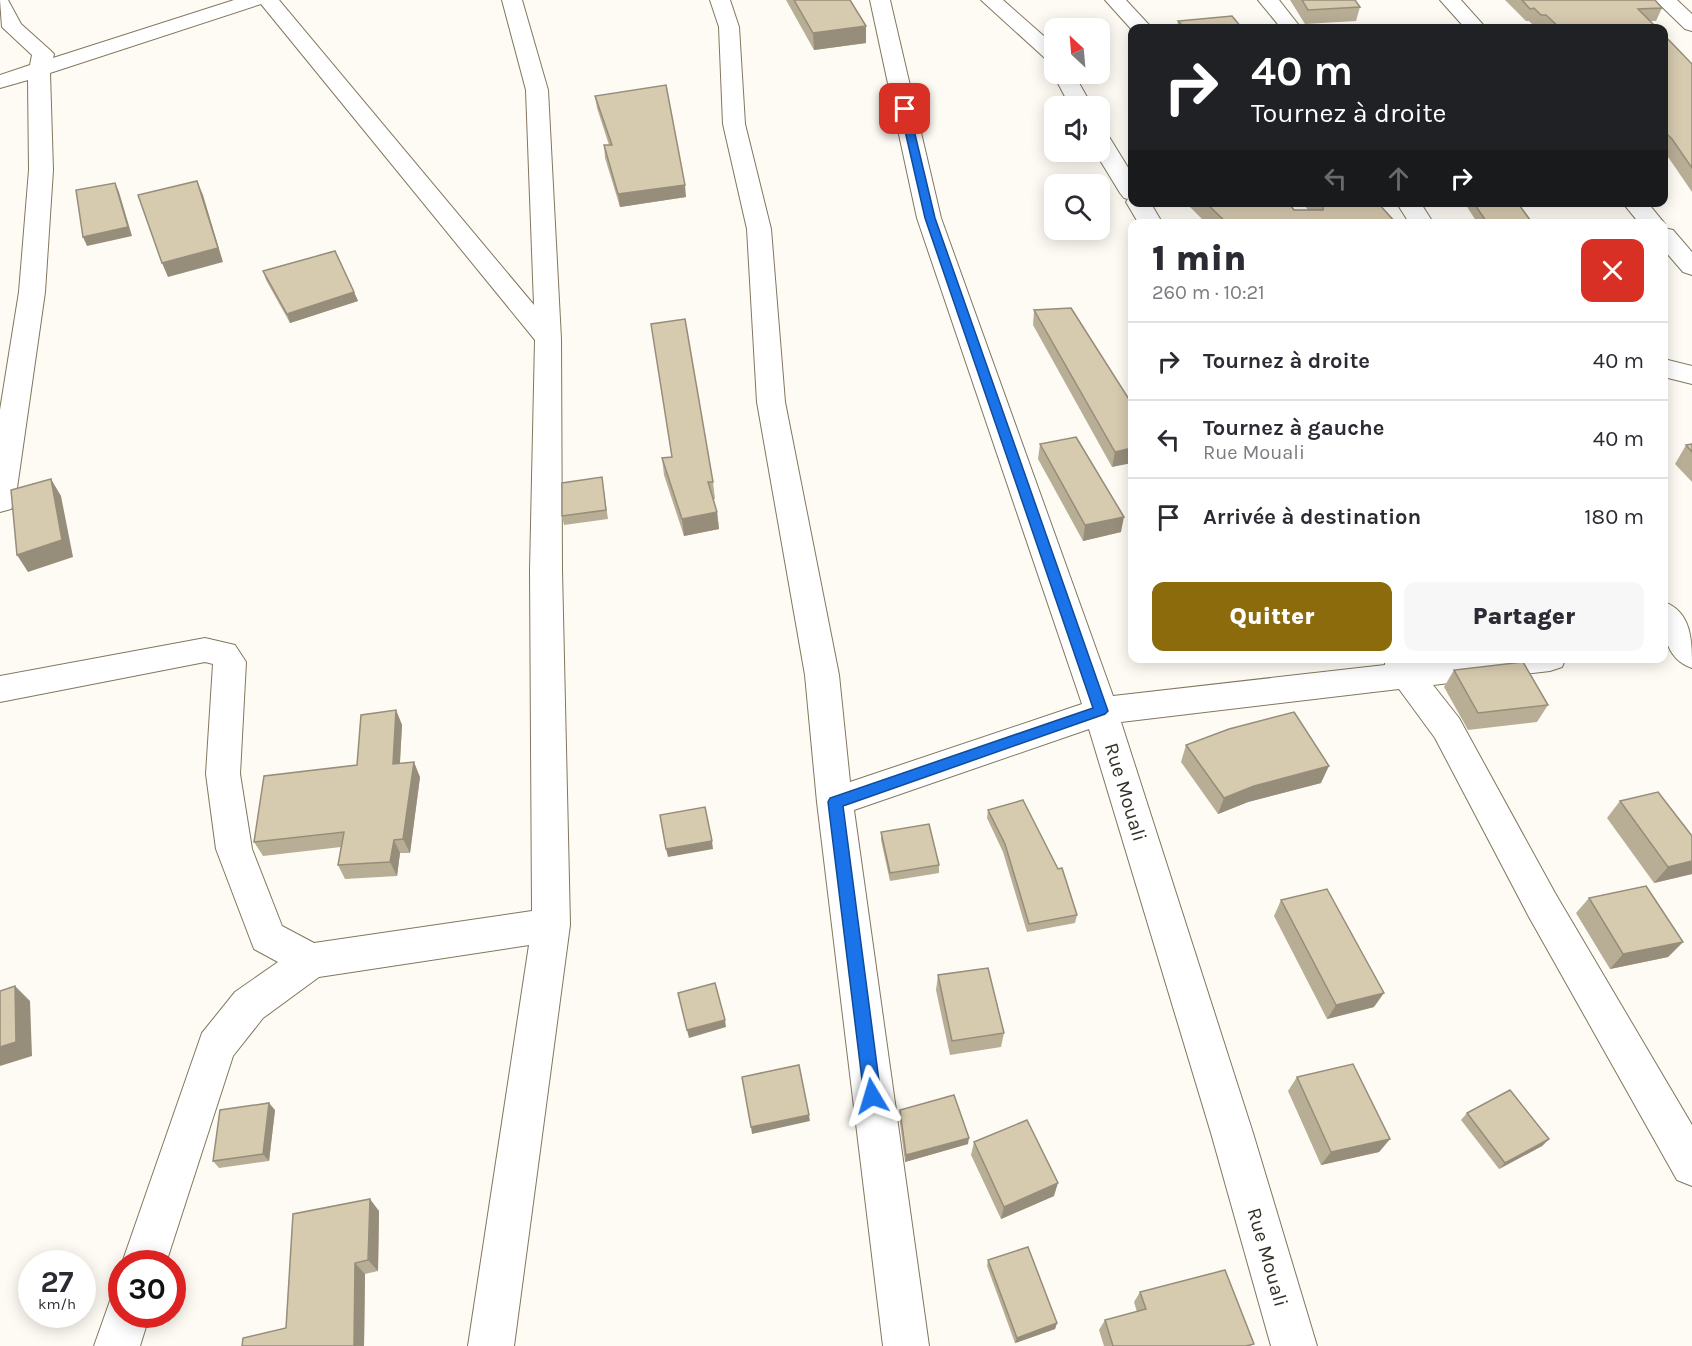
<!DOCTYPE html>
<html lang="fr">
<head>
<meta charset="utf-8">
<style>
	:root { --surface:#fff; --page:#f7f7f7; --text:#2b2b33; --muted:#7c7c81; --line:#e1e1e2; --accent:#8c6b0d }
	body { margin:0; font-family:Karla,sans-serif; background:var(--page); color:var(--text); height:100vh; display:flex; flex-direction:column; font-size:22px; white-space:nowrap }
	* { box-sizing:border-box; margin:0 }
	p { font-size:20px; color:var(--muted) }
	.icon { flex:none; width:33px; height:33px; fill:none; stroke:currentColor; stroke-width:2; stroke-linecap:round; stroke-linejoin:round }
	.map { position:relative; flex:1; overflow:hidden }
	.drawer { position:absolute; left:1128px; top:219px; width:540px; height:444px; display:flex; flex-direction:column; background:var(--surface); border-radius:12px; box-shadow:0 3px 15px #0003 }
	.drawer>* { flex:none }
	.guide { position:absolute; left:1128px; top:24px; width:540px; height:183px; border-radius:12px; box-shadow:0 3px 15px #0003; background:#202124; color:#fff; overflow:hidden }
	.needle { width:39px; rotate:334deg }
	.buttons { position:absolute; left:1044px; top:18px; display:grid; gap:12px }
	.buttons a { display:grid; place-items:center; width:66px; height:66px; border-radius:12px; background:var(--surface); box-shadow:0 3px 15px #0003; font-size:30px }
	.speed { position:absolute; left:18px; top:1250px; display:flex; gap:12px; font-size:30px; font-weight:700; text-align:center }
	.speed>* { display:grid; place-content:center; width:78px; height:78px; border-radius:50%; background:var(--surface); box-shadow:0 3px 15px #0003; line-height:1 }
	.speed small { font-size:15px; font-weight:400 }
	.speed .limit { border:9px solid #d22; background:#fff; color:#111 }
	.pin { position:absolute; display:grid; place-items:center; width:51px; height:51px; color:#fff; margin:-26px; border-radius:12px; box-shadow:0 3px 9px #0006 }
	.me { position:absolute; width:66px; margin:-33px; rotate:353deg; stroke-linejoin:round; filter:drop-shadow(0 0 4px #0008) }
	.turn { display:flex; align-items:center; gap:21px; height:126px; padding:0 24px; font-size:27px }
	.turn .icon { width:78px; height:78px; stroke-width:2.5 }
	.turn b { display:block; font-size:42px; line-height:51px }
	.lanes { display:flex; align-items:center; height:57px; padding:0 24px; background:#0003; justify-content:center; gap:30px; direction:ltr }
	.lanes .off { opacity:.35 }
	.round { display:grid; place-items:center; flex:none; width:63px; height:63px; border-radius:12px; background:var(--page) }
	.summary { display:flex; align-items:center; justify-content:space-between; height:102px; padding:0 24px }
	h1 { font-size:36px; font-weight:800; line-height:45px }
	.primary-button { display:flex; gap:12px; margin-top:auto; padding:12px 24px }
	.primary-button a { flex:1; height:69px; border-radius:12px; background:var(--accent); color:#fff; font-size:24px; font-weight:800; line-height:69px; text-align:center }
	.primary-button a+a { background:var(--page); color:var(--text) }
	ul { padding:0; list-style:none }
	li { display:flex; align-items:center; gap:18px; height:78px; padding:0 24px; border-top:2px solid var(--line) }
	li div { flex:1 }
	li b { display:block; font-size:22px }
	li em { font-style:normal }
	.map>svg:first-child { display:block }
</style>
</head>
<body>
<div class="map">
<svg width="1692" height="1346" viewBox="0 0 1692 1346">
	<rect width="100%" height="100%" fill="#fefbf5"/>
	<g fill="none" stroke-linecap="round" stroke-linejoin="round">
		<defs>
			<g id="minor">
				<polygon points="0,0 8,0 21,24 50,50 54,54 53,58 234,0 279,0 534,305 526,90 502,0 522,0 548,90 561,339 562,570 570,925 514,1346 468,1346 529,945 319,977 263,1018 233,1056 166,1263 122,1263 202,1033 235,992 278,962 254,949 216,849 206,774 213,664 205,662 0,702 0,676 205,638 235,645 246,662 240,774 252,849 282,926 314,943 532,911 530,570 535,340 261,4 50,73 53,170 45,292 15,502 11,509 0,512 0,410 19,292 29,170 28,80 0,88 0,75 30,65 32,55 2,27"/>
				<polygon points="710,0 730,0 739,27 745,124 771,229 785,402 839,675 850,782 1082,704 917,218 870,0 890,0 941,218 1113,696 1385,665 1385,658 1415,658 1416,661 1437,658 1566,658 1562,667 1550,671 1433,685 1459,718 1555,893 1692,1125 1692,1186 1677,1180 1529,917 1435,738 1399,689 1121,722 1253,1133 1317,1346 1271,1346 1211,1133 1089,729 854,810 929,1346 883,1346 817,802 805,675 757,402 747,229 723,124 719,27"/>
				<polygon points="981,0 1003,0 1054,45 1054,62 1047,60"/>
				<polygon points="1105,0 1126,0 1152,28 1132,30"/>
				<polygon points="1258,0 1279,0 1301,28 1281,28"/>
				<polygon points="1440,0 1461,0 1486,28 1465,28"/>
				<polygon points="1655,0 1677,0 1692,14 1692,31 1685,29"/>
				<polygon points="1054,72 1074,74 1092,106 1070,106 1053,74"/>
				<polygon points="1100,133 1108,135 1132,174 1132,202 1150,202 1163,224 1139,224 1126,202 1128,199 1124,198 1120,193 1095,152 1100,152"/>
				<polygon points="1396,202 1420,202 1434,224 1410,224"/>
				<polygon points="1622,202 1647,202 1665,224 1664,226 1664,224 1640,224"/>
				<polygon points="1664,228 1673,230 1692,252 1692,275 1683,272 1664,250"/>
				<polygon points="1664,359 1692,366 1692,384 1664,377"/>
				<path d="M1664,602C1692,612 1692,641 1692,668C1664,659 1661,627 1664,602Z"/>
				<polygon points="122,1294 122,1314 150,1314 140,1346 94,1346 111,1298"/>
			</g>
		</defs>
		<use href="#minor" stroke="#82775e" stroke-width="2"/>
		<use href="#minor" fill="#fff" fill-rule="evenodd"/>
	</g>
	<g fill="#b8ae96">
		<polygon points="786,0 850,0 866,26 866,43 814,50"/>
		<polygon points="1290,0 1355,0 1360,7 1356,21 1305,24"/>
		<polygon points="1505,0 1655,0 1662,8 1656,21 1649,21 1657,28 1536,28 1529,21 1526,21"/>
		<polygon points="1178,21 1242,28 1177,28"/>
		<polygon points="1664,35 1692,64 1692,192 1664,151"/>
		<polygon points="595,96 686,197 620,207 605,158 604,145 609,145 597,108"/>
		<polygon points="1185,202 1288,202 1294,210 1308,210 1302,202 1377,202 1397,224 1207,224"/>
		<polygon points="1464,202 1517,202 1533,224 1478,224"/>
		<polygon points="263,271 354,292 358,301 290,323 266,280"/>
		<polygon points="1034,310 1132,404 1112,467 1033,325"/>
		<polygon points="1040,444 1121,532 1083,541 1038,459"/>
		<polygon points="1692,444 1692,482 1675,464 1686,445"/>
		<polygon points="662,458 713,482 715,499 713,499 717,512 719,529 684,536 664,475"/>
		<polygon points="602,477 608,519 564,525 562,516"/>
		<polygon points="1454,670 1548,705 1537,722 1468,730 1444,687"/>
		<polygon points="396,710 402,725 400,763 420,777 410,853 400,853 397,876 345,879 338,865 341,847 263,856 254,842 357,765"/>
		<polygon points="1186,745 1321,783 1248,802 1218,814 1181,762"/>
		<polygon points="1620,801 1692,861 1692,874 1654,883 1607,818"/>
		<polygon points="988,810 1058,869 1077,915 1075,923 1027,932 1003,852 987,818"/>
		<polygon points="881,832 939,865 939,873 890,881 881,840"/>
		<polygon points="1589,898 1683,942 1668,957 1610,969 1576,913"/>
		<polygon points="1281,900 1374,1007 1327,1019 1274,916"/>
		<polygon points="938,975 1004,1033 1001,1047 950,1055 936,990"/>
		<polygon points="1297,1077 1390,1139 1379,1152 1321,1165 1288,1091"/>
		<polygon points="275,1110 269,1161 219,1168 213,1161"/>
		<polygon points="900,1110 968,1144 905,1162 899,1116"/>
		<polygon points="1467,1113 1549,1139 1542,1146 1499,1169 1461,1120"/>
		<polygon points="974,1142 1054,1196 1001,1219 971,1155"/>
		<polygon points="379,1211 378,1271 365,1274 364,1346 242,1346 286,1328"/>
		<polygon points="988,1260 1057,1323 1055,1329 1015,1343 987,1266"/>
		<polygon points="1140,1292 1252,1346 1104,1346 1099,1330 1105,1320 1137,1312 1134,1302"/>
	</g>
	<g fill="#968d7a">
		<polygon points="866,26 866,43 814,50 813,33"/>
		<polygon points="197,181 203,195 223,262 168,277 162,263"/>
		<polygon points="115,183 119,192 132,236 87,246 83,237"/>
		<polygon points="685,185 686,197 620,207 618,194"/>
		<polygon points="354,292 358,301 290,323 287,314"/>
		<polygon points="1132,448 1132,463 1112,467 1115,452"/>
		<polygon points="51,479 61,496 73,557 28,572 17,555"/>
		<polygon points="717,512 719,529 684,536 682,519"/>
		<polygon points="1124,517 1121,532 1083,541 1085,525"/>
		<polygon points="396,710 402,725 399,778 393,764"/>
		<polygon points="414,762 420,777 410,853 403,839"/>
		<polygon points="1329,766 1321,783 1248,802 1218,814 1224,798 1254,786"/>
		<polygon points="394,840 400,853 397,876 390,862"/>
		<polygon points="712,841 713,849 668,857 666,849"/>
		<polygon points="1692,861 1692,874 1654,883 1668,867"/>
		<polygon points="1683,942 1668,957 1610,969 1623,954"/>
		<polygon points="15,986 30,1001 32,1056 0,1066 0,1047"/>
		<polygon points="1384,993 1374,1007 1327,1019 1336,1005"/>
		<polygon points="725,1020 726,1027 689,1038 687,1030"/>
		<polygon points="269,1103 275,1110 269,1161 263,1154"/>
		<polygon points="809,1115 810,1121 752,1134 751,1127"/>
		<polygon points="969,1138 968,1144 905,1162 906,1155"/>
		<polygon points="1390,1139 1379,1152 1321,1165 1331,1152"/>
		<polygon points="1549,1139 1542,1146 1499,1169 1505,1163"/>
		<polygon points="1058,1183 1054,1196 1001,1219 1004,1207"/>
		<polygon points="370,1199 379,1211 378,1271 368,1260"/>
		<polygon points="355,1263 365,1274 364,1346 354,1346"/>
		<polygon points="1057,1323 1055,1329 1015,1343 1017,1338"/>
	</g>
	<g fill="#d6caaf" stroke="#968d7a" stroke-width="1.5">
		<polygon points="794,0 850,0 866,26 813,33"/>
		<polygon points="1302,0 1355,0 1360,7 1308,10"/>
		<polygon points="1522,0 1655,0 1662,8 1638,9 1657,28 1560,28 1546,15 1541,15 1534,8 1530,9"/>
		<polygon points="1232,16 1242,28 1185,28 1178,21"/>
		<polygon points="1664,35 1692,64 1692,168 1672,139 1664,131"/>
		<polygon points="666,85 685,185 618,194 604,145 612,145 595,96"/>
		<polygon points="197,181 218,248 162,263 138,195"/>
		<polygon points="115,183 128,227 83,237 76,190"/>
		<polygon points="1205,202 1288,202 1294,210 1323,210 1323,207 1320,202 1377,202 1397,224 1228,224"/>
		<polygon points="1473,202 1517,202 1533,224 1488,224"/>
		<polygon points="335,251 354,292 287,314 263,271"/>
		<polygon points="1071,308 1132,404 1132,448 1115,452 1034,310"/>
		<polygon points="685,319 713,482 708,482 717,512 682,519 662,458 672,457 651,324"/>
		<polygon points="1076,437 1124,517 1085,525 1040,444"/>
		<polygon points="1692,444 1692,452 1686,445"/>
		<polygon points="602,477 606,510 562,516 562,483"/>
		<polygon points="51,479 62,540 17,555 11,490"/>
		<polygon points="1523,662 1548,705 1478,713 1454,670"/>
		<polygon points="396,710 393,764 414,762 403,839 394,840 390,862 338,865 344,832 254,842 264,776 357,765 361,715"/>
		<polygon points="1294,712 1329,766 1254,786 1224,798 1186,745 1229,729"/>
		<polygon points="1658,792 1692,836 1692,861 1668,867 1620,801"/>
		<polygon points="1023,800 1058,869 1062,868 1077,915 1029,924 1005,844 988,810"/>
		<polygon points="705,807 712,841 666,849 660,815"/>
		<polygon points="929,824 939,865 890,873 881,832"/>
		<polygon points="1646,886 1683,942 1623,954 1589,898"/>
		<polygon points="1327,889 1384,993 1336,1005 1281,900"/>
		<polygon points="988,968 1004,1033 952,1041 938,975"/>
		<polygon points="715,983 725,1020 687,1030 678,993"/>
		<polygon points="15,986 16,1042 0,1047 0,991"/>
		<polygon points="1353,1064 1390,1139 1331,1152 1297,1077"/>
		<polygon points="799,1065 809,1115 751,1127 742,1077"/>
		<polygon points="1510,1090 1549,1139 1505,1163 1467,1113"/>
		<polygon points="954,1095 969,1138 906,1155 900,1110"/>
		<polygon points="269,1103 263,1154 213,1161 220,1110"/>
		<polygon points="1027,1120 1058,1183 1004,1207 974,1142"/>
		<polygon points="370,1199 368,1260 355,1263 354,1346 242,1346 243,1338 286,1328 293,1214"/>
		<polygon points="1028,1247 1057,1323 1017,1338 988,1260"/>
		<polygon points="1225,1270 1254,1344 1246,1346 1113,1346 1105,1320 1146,1309 1140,1292"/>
	</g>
	<polygon fill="#1a73e8" stroke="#114b97" stroke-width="1.5" points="905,106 909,109 935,218 1108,711 1105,714 843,806 881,1096 878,1102 872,1104 866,1102 864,1096 828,802 830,798 1093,708 925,218 900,109"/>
	<g text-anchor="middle" stroke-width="4.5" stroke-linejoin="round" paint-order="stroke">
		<g font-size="20" fill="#343025" stroke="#fff">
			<text transform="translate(1126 792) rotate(73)" y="7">Rue Mouali</text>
			<text transform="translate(1268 1257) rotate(74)" y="7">Rue Mouali</text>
		</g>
	</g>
</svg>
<div class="buttons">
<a><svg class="needle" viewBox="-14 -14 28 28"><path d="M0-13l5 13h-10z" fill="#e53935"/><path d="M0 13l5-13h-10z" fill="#7c7c81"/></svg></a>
<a><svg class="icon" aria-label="sound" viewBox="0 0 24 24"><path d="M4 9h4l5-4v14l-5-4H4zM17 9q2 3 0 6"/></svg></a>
<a><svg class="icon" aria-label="search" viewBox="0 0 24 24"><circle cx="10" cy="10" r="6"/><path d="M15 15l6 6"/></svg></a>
</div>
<div class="speed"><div>27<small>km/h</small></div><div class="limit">30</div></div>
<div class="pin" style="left:905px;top:109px;background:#d93025"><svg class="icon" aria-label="arrive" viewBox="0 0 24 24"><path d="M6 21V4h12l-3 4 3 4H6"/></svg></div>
<svg class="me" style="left:872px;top:1096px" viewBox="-20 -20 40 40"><path d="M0-17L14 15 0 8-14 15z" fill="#1a73e8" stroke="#fff" stroke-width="4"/></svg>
<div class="guide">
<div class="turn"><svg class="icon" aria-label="right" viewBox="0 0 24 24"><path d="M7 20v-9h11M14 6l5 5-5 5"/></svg><div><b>40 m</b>Tournez à droite</div></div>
<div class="lanes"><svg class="icon off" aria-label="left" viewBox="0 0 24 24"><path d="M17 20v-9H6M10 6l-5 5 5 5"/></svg><svg class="icon off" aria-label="ahead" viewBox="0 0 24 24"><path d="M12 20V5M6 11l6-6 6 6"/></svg><svg class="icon" aria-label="right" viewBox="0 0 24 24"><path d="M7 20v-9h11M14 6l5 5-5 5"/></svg></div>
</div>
<section class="drawer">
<div class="summary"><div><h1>1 min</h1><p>260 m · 10:21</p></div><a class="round" style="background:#d93025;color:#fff"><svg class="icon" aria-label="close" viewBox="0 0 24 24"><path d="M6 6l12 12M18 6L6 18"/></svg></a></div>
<ul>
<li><svg class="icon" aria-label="right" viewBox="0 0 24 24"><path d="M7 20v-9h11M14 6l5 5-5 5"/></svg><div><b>Tournez à droite</b></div><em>40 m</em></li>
<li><svg class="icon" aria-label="left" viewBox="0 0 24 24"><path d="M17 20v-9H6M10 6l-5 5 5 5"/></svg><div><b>Tournez à gauche</b><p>Rue Mouali</p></div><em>40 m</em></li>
<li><svg class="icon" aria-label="arrive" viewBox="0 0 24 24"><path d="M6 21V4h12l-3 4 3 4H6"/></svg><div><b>Arrivée à destination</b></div><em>180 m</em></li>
</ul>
<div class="primary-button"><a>Quitter</a><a>Partager</a></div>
</section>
</div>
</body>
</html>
